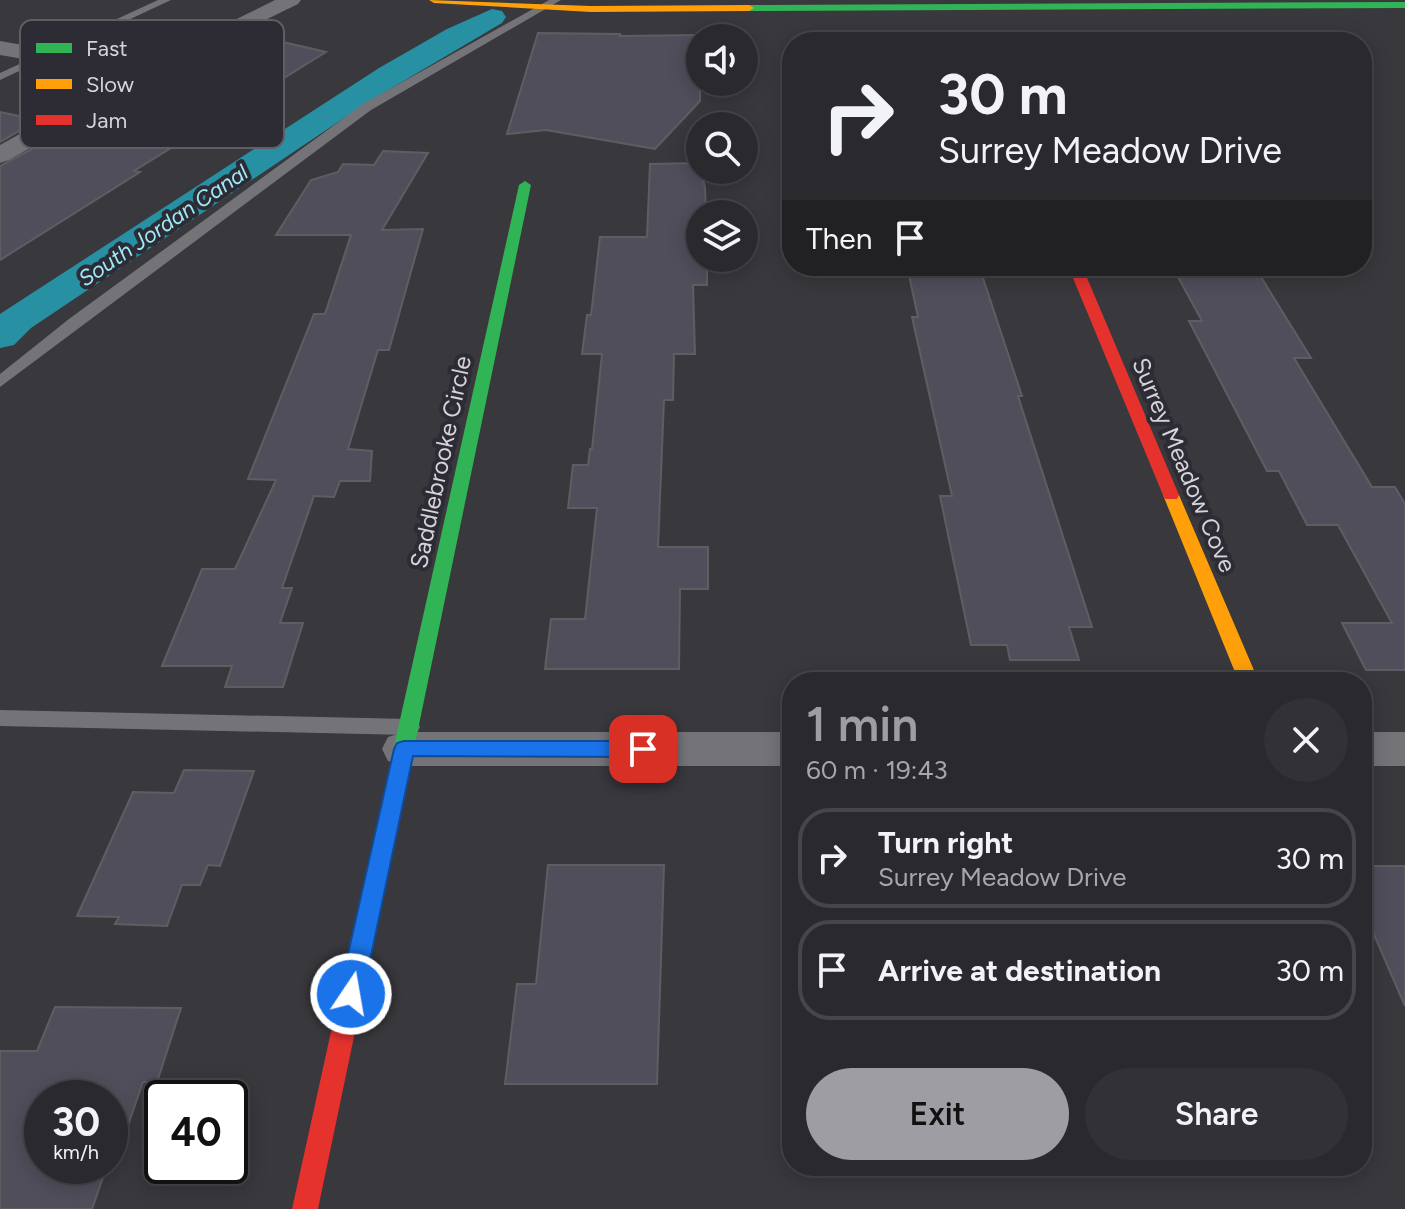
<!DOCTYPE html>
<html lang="en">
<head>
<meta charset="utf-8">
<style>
	:root { --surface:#2a2a2e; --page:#323236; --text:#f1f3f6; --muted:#a5a7aa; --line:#46464a; --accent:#9e9da3 }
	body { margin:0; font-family:Figtree,sans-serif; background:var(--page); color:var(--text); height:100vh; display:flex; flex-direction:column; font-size:30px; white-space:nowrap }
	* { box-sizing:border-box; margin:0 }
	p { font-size:26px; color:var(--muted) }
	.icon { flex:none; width:44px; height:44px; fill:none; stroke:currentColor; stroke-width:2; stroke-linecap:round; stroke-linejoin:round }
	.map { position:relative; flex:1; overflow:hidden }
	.details { position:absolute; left:782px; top:672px; width:590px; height:504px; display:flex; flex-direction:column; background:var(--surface); border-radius:32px; box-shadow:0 4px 20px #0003,0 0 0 2px var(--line) }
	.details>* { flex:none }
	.hud { position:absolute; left:782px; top:32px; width:590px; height:244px; border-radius:32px; box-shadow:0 4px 20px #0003,0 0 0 2px var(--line); background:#2a2a2e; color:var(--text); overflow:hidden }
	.tools { position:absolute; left:686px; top:24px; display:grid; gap:16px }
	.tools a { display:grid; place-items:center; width:72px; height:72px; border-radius:50%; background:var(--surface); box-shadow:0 4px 20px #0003,0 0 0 2px var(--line); font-size:40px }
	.speed { position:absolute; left:24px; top:1080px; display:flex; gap:16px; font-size:40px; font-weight:700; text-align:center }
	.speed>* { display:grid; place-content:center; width:104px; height:104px; border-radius:50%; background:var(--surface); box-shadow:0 4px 20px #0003,0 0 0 2px var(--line); line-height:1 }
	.speed small { font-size:20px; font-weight:400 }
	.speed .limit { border:4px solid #111; border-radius:12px; background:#fff; color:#111 }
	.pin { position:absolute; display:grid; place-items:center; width:68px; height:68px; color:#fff; margin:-34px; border-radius:16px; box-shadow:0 4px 12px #0006 }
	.me { position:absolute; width:88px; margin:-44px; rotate:12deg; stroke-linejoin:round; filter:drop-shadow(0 0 6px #0008) }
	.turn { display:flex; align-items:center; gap:28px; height:168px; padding:0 24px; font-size:36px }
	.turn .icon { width:104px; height:104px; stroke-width:2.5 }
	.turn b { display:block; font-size:56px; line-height:68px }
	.then { display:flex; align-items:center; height:76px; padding:0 24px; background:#0003; gap:16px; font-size:30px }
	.round { display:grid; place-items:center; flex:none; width:84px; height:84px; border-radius:42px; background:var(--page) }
	.headline { display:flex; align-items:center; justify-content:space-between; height:136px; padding:0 24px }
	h1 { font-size:48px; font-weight:600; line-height:60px; color:var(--accent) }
	.button { display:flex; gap:16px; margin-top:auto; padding:16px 24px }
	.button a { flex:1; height:92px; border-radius:48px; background:var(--accent); color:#111; font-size:32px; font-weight:600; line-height:92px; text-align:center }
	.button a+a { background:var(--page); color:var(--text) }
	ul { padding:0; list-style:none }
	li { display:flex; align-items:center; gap:24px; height:100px; margin:0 16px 12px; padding:0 8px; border:4px solid var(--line); border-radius:32px }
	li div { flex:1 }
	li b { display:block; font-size:30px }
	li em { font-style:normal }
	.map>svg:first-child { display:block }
</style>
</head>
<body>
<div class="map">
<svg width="1405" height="1209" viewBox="0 0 1405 1209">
	<rect width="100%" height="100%" fill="#38383d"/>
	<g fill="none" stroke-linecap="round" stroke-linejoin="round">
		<polygon fill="#2790a2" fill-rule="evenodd" points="492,9 502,11 506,17 502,23 368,102 31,328 14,345 0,348 0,314 3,312 379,68 447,29"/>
	</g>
	<g fill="#514e5c" stroke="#5e5e62" stroke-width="2">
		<polygon points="538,33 620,34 620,36 700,35 700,101 655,149 546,130 507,134"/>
		<polygon points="253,35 326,52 134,171 140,172 0,260 0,166 73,127 81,129 205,58"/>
		<polygon points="0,112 38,120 0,142"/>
		<polygon points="383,151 428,153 382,230 423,229 389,350 378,350 348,449 372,451 370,481 340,481 334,497 314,496 282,588 292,588 280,623 303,623 283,687 225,687 232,666 162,666 202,569 235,569 276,480 248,479 314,314 325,314 351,235 276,235 311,180 338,172 343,164 374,165"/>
		<polygon points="700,163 705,188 706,214 700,214 700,258 707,258 707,285 693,285 695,354 674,354 673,400 664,400 658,547 708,547 708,589 680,589 679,669 545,669 551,619 585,619 597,508 568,508 573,465 588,465 590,449 592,449 602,354 582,354 587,315 591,315 600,237 647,237 650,164"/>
		<polygon points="907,266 979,266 1022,396 1018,396 1092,627 1069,627 1079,660 1010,660 1007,645 971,645 940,496 952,496 912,317 918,317"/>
		<polygon points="1172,266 1239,266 1246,277 1261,277 1311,358 1294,358 1372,487 1395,487 1405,504 1405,670 1366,670 1342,623 1392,623 1338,525 1307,525 1279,471 1267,471 1189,321 1202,321"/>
		<polygon points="184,770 254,771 220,866 208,865 200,885 182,885 167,926 115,924 119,917 77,916 133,792 174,793"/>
		<polygon points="548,865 664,865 657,1084 505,1084 517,984 536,984"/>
		<polygon points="1362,866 1405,866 1405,1006 1362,907"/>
		<polygon points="55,1007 181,1008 157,1082 143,1082 116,1160 110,1160 110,1098 42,1098 42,1166 107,1166 92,1209 0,1209 0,1051 37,1051"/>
	</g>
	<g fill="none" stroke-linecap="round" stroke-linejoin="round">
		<g fill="#747478" fill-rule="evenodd">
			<polygon points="158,0 171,0 0,80 0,73"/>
			<polygon points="549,0 561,0 371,110 0,387 0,374 69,319 363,104"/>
			<polygon points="0,710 409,719 417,721 420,727 417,733 409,735 0,726"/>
		</g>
		<g fill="#747478" fill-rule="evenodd">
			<polygon points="275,0 301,0 298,4 196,54 9,160 0,163 0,145 124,76 0,55 0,41 142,66"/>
			<polygon points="404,732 792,732 792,766 404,766 388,761 382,749 388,737"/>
			<rect x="1362" y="732" width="43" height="34"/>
		</g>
		<g fill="#30b455" fill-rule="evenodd">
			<polygon points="1405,2 1405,8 749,11 744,8 749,5"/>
			<polygon points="525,181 531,185 393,850 390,856 382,859 374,856 371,850 519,185"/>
		</g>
		<g fill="#ff9f0a" fill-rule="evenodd">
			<polygon points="429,0 591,6 749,5 754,8 749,11 591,12 434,3"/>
			<polygon points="1171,490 1179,495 1259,682 1239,682 1163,495"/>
		</g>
		<g fill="#e5322d" fill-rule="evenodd">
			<polygon points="1068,266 1082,266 1179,495 1177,499 1165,499 1163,495"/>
			<polygon points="382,841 390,844 393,850 318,1209 292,1209 371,850 374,844"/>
		</g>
	</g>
	<polygon fill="#1a73e8" stroke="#114b97" stroke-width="2" points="404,741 643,741 650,743 653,749 650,754 643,757 413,756 363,994 360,1002 351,1005 343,1002 339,994 394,749 397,743"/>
	<g text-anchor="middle" stroke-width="8" stroke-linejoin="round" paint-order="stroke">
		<g font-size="22" font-style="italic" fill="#9deaf9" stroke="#2d2b34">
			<text transform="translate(163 225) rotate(-34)" y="8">South Jordan Canal</text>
		</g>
		<g font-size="24" fill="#d5d4da" stroke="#2d2b34">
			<text transform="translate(441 462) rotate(-78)" y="8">Saddlebrooke Circle</text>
			<text transform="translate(1184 465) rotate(67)" y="8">Surrey Meadow Cove</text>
		</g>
	</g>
	<rect x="20" y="20" width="264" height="128" rx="12" fill="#2d2b34" stroke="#5f5e66" stroke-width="2"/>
	<rect x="36" y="43" width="36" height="10" fill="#30b455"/>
	<rect x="36" y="79" width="36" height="10" fill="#ff9f0a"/>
	<rect x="36" y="115" width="36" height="10" fill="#e5322d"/>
	<g font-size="22" fill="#d5d4da">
		<text x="86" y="56">Fast</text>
		<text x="86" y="92">Slow</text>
		<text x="86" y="128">Jam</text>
	</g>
</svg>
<div class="tools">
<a><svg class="icon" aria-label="sound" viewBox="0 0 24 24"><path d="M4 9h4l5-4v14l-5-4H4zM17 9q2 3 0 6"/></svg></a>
<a><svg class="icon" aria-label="search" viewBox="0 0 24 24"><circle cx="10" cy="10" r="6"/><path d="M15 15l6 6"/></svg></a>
<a><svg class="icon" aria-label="layers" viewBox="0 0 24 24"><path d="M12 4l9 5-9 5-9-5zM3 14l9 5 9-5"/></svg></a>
</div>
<div class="speed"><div>30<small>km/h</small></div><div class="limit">40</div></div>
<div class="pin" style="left:643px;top:749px;background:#d93025"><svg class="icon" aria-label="arrive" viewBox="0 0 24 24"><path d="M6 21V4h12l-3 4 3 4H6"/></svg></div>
<svg class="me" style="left:351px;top:994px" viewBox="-20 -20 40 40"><circle r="17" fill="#1a73e8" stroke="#fff" stroke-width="3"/><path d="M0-11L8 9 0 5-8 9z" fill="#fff"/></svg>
<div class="hud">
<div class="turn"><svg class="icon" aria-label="right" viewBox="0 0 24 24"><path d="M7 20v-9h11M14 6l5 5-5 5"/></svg><div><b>30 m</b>Surrey Meadow Drive</div></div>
<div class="then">Then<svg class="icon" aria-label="arrive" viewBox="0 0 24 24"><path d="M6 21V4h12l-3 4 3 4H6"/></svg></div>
</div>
<section class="details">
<div class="headline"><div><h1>1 min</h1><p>60 m · 19:43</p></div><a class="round"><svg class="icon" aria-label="close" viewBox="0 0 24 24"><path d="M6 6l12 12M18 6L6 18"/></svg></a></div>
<ul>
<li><svg class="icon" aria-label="right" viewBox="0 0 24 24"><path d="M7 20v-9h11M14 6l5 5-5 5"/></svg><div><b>Turn right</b><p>Surrey Meadow Drive</p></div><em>30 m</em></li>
<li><svg class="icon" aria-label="arrive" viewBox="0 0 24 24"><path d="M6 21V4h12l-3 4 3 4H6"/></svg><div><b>Arrive at destination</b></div><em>30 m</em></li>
</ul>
<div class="button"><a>Exit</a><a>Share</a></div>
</section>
</div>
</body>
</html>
